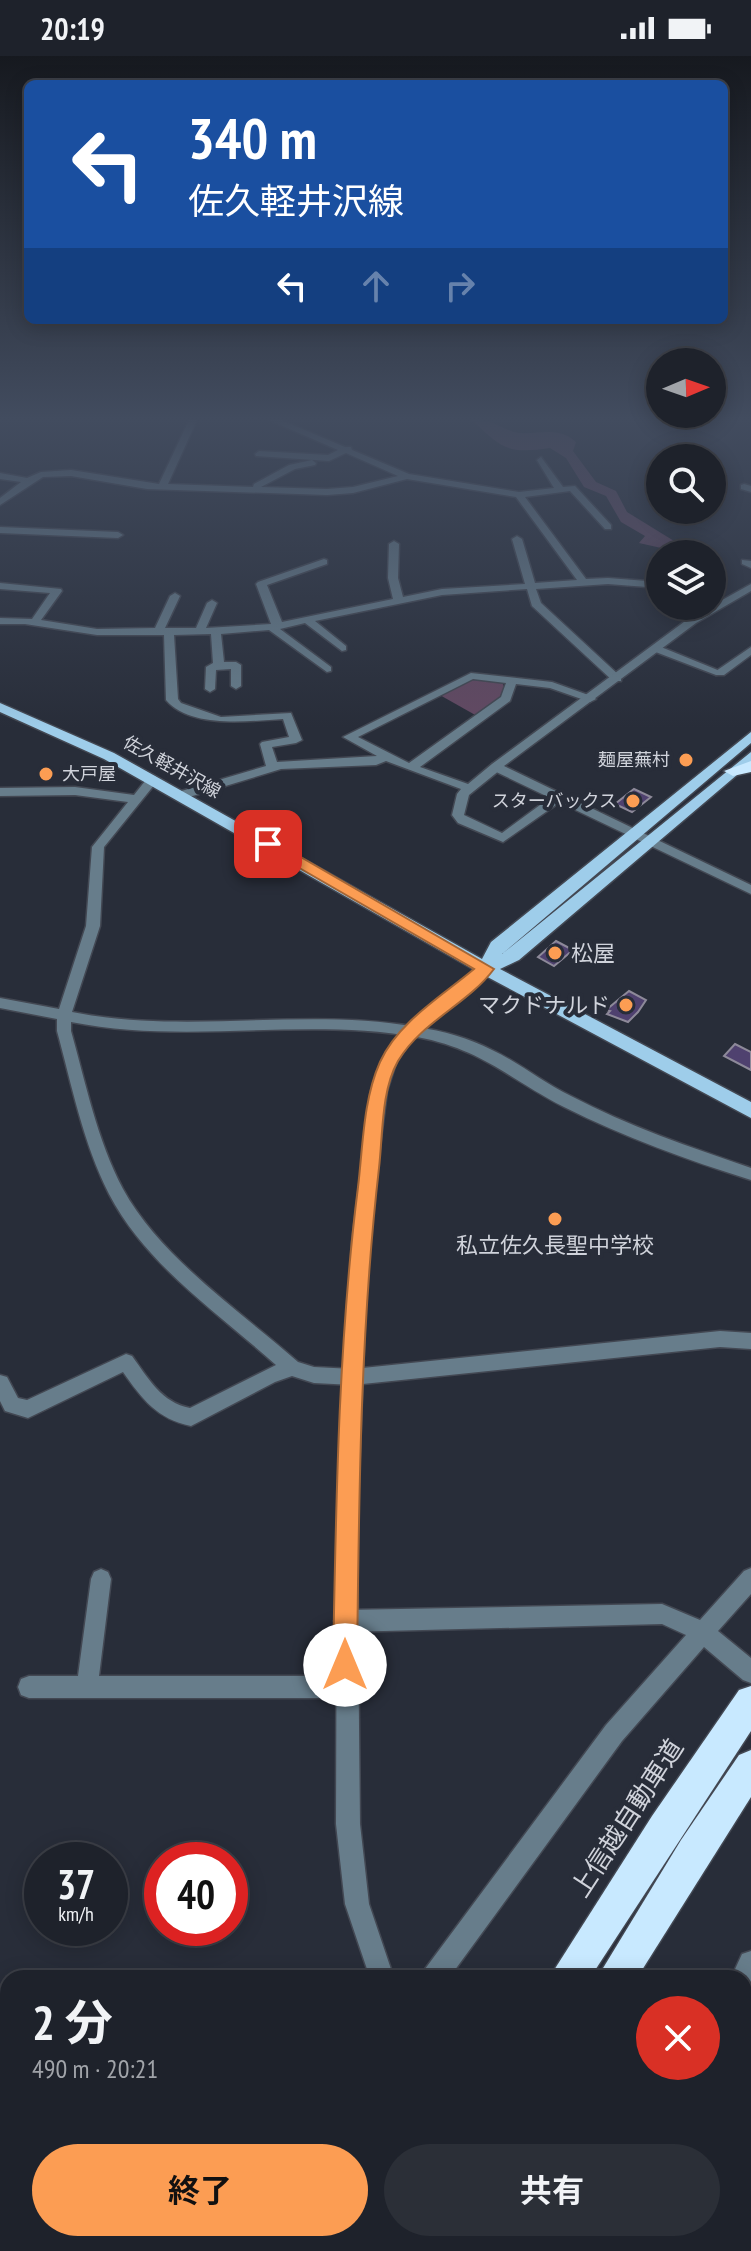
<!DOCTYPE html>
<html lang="ja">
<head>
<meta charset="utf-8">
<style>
	:root { --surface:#1e222b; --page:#2b2f37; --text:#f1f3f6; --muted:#a1a4a9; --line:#3c3f47; --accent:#fc9d53 }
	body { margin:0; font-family:"PT Sans Narrow","Noto Sans JP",sans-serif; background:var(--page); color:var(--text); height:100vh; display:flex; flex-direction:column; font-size:30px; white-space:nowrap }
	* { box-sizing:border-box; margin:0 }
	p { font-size:26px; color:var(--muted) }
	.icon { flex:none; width:44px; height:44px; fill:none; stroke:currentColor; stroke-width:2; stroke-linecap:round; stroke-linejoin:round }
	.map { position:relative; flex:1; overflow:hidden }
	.details { position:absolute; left:0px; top:1914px; width:752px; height:282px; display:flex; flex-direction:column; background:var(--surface); border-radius:24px 24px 0 0; box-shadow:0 4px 20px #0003,0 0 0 2px var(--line) }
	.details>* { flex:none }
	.guide { position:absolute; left:24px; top:24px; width:704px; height:244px; border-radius:12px; box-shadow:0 4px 20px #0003,0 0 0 2px var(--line); background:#1a4fa0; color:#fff; overflow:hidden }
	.needle { width:52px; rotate:88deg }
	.buttons { position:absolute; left:646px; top:292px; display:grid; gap:16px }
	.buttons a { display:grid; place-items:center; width:80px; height:80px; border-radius:50%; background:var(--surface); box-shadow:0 4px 20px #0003,0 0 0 2px var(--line); font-size:40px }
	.speed { position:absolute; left:24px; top:1786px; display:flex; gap:16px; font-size:40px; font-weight:700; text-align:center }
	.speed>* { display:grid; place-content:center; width:104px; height:104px; border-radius:50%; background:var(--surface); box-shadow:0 4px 20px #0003,0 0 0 2px var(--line); line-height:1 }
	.speed small { font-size:20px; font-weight:400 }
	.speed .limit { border:12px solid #d22; background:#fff; color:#111 }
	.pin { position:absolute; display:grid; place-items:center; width:68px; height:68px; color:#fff; margin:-34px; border-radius:16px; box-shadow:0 4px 12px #0006 }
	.me { position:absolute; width:88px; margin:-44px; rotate:0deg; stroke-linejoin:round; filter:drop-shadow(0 0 6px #0008) }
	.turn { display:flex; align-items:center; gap:28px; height:168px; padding:0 32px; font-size:36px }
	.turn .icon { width:104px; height:104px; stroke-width:2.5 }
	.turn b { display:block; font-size:56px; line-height:68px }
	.lanes { display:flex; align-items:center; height:76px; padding:0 32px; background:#0003; justify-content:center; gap:40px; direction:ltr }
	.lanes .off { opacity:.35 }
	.round { display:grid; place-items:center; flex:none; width:84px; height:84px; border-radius:42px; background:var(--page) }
	.headline { display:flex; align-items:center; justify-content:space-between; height:136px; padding:0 32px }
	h1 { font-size:48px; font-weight:700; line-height:60px }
	.primary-button { display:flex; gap:16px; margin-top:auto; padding:16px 32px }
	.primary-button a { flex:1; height:92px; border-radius:48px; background:var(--accent); color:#111; font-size:32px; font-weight:700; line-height:92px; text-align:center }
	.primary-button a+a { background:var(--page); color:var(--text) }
	.status { display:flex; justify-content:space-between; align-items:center; height:56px; padding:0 40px; background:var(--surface); direction:ltr }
	.status svg { height:22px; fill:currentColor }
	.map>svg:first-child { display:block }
</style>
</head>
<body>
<div class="status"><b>20:19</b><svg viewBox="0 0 49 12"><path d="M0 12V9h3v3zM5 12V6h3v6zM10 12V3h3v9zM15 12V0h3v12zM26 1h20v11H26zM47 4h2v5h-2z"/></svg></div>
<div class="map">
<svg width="751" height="2195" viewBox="0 0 751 2195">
	<rect width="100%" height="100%" fill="#282d39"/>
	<g fill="#624962">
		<path d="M472,364C496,364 495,370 514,376C533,381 557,368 576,386L573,395L596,426L616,435L627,456L679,488L688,498L639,487L645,480L621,466L606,440L584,431L566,402L550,392C508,398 502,393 472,364Z"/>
		<polygon points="471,622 502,625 504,631 499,643 477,660 438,638"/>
	</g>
	<g fill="#4f416f" stroke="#8d8999" stroke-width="2">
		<polygon points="634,733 651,741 632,756 615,748"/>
		<polygon points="556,885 573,894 554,910 538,901"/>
		<polygon points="629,935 646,944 638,956 628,966 607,958 610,955 606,954"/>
		<polygon points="735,988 751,996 751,1014 724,1000"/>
	</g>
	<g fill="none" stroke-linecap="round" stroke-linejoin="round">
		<defs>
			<g id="minor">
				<path d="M189,364H197L168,428L253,431L254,428L289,409L312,404L316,407L315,409L295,413L261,431L327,433L353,431L398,420L346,397L329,405L256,400L255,398L259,395L328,399L338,394L269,364H281L345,391H351L352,394L409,418L519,436L554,432L537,404L541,401L563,431L575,430L611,469V473H605L570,435L525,441L586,523L608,522L660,526V532L608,528L536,533L541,547L621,621V625H613L532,550L527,533L442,539L315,565L346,590V594L342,595L305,567L280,573L331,611V615L327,616L269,574L221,578L224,606H236L241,609V630L236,633L231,630V613L216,614L215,633L210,636L205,633L206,611L213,607L211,578L174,579L178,643L181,647L221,661L291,657L302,684L296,687L272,691L277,706L377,700L343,681L471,617L552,626L594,641L596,643L590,646L550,632L516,628L510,645L420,711L468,728L492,708H500V714L469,739L464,759L502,777L555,738H563V744L503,786L458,767L452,759L457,738L461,733L386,705L376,709L281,713L186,742H178V736L266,710L260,688L262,686L289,681L283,663C249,665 191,673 166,644L164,579H97L25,568H0V562L32,563L50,537L0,533V527L61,533L62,535L41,564L97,573L155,572L170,540L175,537L180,540L165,572H196L207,547L212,544L217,547L206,572L271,568L256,528L258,526L324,503L327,504V508L267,529L282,566L393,543L388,522L389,488L394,485L399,488L398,522L403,541L442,533L525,528L512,483L517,480L522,483L535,527L577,524L516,441L407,423L353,437L327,439L147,433L71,420L43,421L0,449V442L21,426L0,423V417L27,422L41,416L71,414L159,428ZM473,623L506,627L501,641L409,707L358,681Z"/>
				<polygon points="744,428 751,430 751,436 741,433 741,429"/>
				<polygon points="0,471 118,476 123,479 118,482 0,477"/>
				<polygon points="742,504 751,505 751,512 742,508"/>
				<polygon points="653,591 661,591 725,617 716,619 653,595"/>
				<path d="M153,719L159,723L104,791L100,870L72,956C187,979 303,951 417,971C443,975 469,982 492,994C520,1007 543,1027 571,1040C628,1070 690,1091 751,1112V1124C687,1104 624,1081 564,1051C509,1023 482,993 417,981C302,961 186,989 71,966V975C86,1028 97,1084 123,1133C160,1201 240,1255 298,1306L314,1311L353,1313L720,1275L751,1277V1293L720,1291L353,1329L314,1327L292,1320L275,1326L191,1370C157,1363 142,1343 123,1316L28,1362L5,1355L0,1345V1319L7,1321L18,1342L27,1344L126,1298L132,1300C148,1322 162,1347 190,1352L276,1309C218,1257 146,1209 109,1138C83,1087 72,1030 57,975V963L0,952V942L59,953L86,870L92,791L128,746L75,739L0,740V732L75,731L134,739L149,720Z"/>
				<polygon points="751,1512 751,1538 718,1575 751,1602 751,1627 743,1624 704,1591 622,1685 449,1922 422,1922 425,1913 606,1669 686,1579 662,1568 345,1576 338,1572 334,1565 338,1558 345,1554 662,1548 700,1564 744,1515"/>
				<polygon points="101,1513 108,1516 111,1523 99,1620 345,1620 353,1623 356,1631 353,1639 345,1642 29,1642 21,1639 18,1631 21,1623 29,1620 78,1620 91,1523 94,1516"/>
				<polygon points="751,1895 751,1931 744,1934 744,1922 731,1922 742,1898"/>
				<rect x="744" y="2131" width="7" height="28"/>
				<polygon points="8,2145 8,2173 0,2174 0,2146"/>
				<polygon points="186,2188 216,2188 213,2195 183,2195"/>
				<polygon points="594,2188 622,2188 619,2195 591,2195"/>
			</g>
			<g id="tertiary">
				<polygon points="751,528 751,535 696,567 504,710 751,829 751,838 492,714 492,708 688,563"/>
				<polygon points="751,591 751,599 724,619 716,619 716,615"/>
				<polygon points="486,908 493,913 491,916 416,978 396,1007 387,1035 368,1186 357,1469 360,1768 369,1848 394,1922 370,1922 345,1848 336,1768 337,1469 352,1186 371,1035 381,1006 406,970"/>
				<polygon points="248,2188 277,2188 274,2195 245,2195"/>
			</g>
			<polygon id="primary" points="0,647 114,697 482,903 491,886 751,676 751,687 502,898 751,696 751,707 519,904 500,913 751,1046 751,1062 480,917 104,703 0,656"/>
			<g id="motorway">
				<polygon points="751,705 751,716 733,720 724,715"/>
				<polygon points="751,1630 751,1675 590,1922 549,1922 652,1760 739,1634"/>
				<polygon points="751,1694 751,1741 637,1922 597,1922 681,1784 739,1699"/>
				<polygon points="393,2188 436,2188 433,2195 390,2195"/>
				<polygon points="444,2188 487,2188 484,2195 441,2195"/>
			</g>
		</defs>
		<use href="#minor" stroke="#434853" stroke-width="3"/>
		<use href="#tertiary" stroke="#434853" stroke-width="3"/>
		<use href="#primary" stroke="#434853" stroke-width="3"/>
		<use href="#motorway" stroke="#434853" stroke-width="3"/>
		<use href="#minor" fill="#677d8b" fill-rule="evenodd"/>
		<use href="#tertiary" fill="#677d8b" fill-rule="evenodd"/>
		<use href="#primary" fill="#9ecdea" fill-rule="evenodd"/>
		<use href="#motorway" fill="#c8e9ff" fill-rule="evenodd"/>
	</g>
	<linearGradient id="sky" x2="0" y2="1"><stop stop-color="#16191f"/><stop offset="0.54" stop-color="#424c5f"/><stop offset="1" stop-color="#424c5f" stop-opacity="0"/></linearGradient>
	<rect width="751" height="672" fill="url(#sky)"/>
	<path fill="#fc9d53" stroke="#a46636" stroke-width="2" d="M263,785H273L494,913C467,949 422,965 398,1005C381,1035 383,1078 379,1112C360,1276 359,1443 357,1609L354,1617L345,1621L336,1617L333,1609C336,1450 338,1288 358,1131C363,1090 363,1044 380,1006C398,966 442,940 474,913L263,791Z"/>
	<g fill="#fc9d53" stroke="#282d39" stroke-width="3">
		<circle cx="686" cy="704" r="8"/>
		<circle cx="46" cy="718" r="8"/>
		<circle cx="633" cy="745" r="8"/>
		<circle cx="555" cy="897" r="8"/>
		<circle cx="626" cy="949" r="8"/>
		<circle cx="555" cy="1163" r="8"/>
	</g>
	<g text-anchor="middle" stroke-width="8" stroke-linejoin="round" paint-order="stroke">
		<g font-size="18" fill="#d0d3db" stroke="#282d39" text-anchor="end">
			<text x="670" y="710">麺屋蕪村</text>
			<text x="62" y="724" text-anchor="start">大戸屋</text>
			<text x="617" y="751">スターバックス</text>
		</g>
		<g font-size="18" fill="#d0d3db" stroke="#282d39">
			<text transform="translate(172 711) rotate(29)" y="6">佐久軽井沢線</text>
		</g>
		<g font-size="22" fill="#d0d3db" stroke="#282d39" text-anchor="start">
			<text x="571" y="905">松屋</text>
			<text x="610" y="957" text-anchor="end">マクドナルド</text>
			<text x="555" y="1197" text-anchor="middle">私立佐久長聖中学校</text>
		</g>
		<g font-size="26" fill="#d0d3db" stroke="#282d39">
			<text transform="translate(627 1762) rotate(-57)" y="9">上信越自動車道</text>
		</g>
	</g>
</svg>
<div class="buttons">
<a><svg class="needle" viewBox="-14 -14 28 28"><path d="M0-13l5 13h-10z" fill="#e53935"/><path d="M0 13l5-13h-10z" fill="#a1a4a9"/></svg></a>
<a><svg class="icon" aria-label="search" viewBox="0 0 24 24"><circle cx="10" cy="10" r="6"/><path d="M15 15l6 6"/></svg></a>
<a><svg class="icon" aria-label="layers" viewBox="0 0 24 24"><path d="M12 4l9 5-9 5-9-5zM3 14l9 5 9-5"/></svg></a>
</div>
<div class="speed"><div>37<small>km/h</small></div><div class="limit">40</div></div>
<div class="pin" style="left:268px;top:788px;background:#d93025"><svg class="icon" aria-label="arrive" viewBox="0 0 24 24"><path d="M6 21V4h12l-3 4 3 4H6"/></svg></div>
<svg class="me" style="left:345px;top:1609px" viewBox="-20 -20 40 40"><circle r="19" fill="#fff"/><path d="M0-13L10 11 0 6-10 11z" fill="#fc9d53"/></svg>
<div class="guide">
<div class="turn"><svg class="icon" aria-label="left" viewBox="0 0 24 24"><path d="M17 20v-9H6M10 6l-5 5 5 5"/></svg><div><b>340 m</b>佐久軽井沢線</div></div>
<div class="lanes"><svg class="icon" aria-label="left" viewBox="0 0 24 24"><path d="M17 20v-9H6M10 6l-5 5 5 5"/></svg><svg class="icon off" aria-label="ahead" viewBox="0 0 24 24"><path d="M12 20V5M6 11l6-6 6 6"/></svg><svg class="icon off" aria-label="right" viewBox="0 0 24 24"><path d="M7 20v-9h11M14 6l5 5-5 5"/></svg></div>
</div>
<section class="details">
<div class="headline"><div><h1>2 分</h1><p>490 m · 20:21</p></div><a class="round" style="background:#d93025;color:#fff"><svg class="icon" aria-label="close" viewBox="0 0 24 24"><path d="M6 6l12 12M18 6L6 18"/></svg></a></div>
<div class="primary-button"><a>終了</a><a>共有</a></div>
</section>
</div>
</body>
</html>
